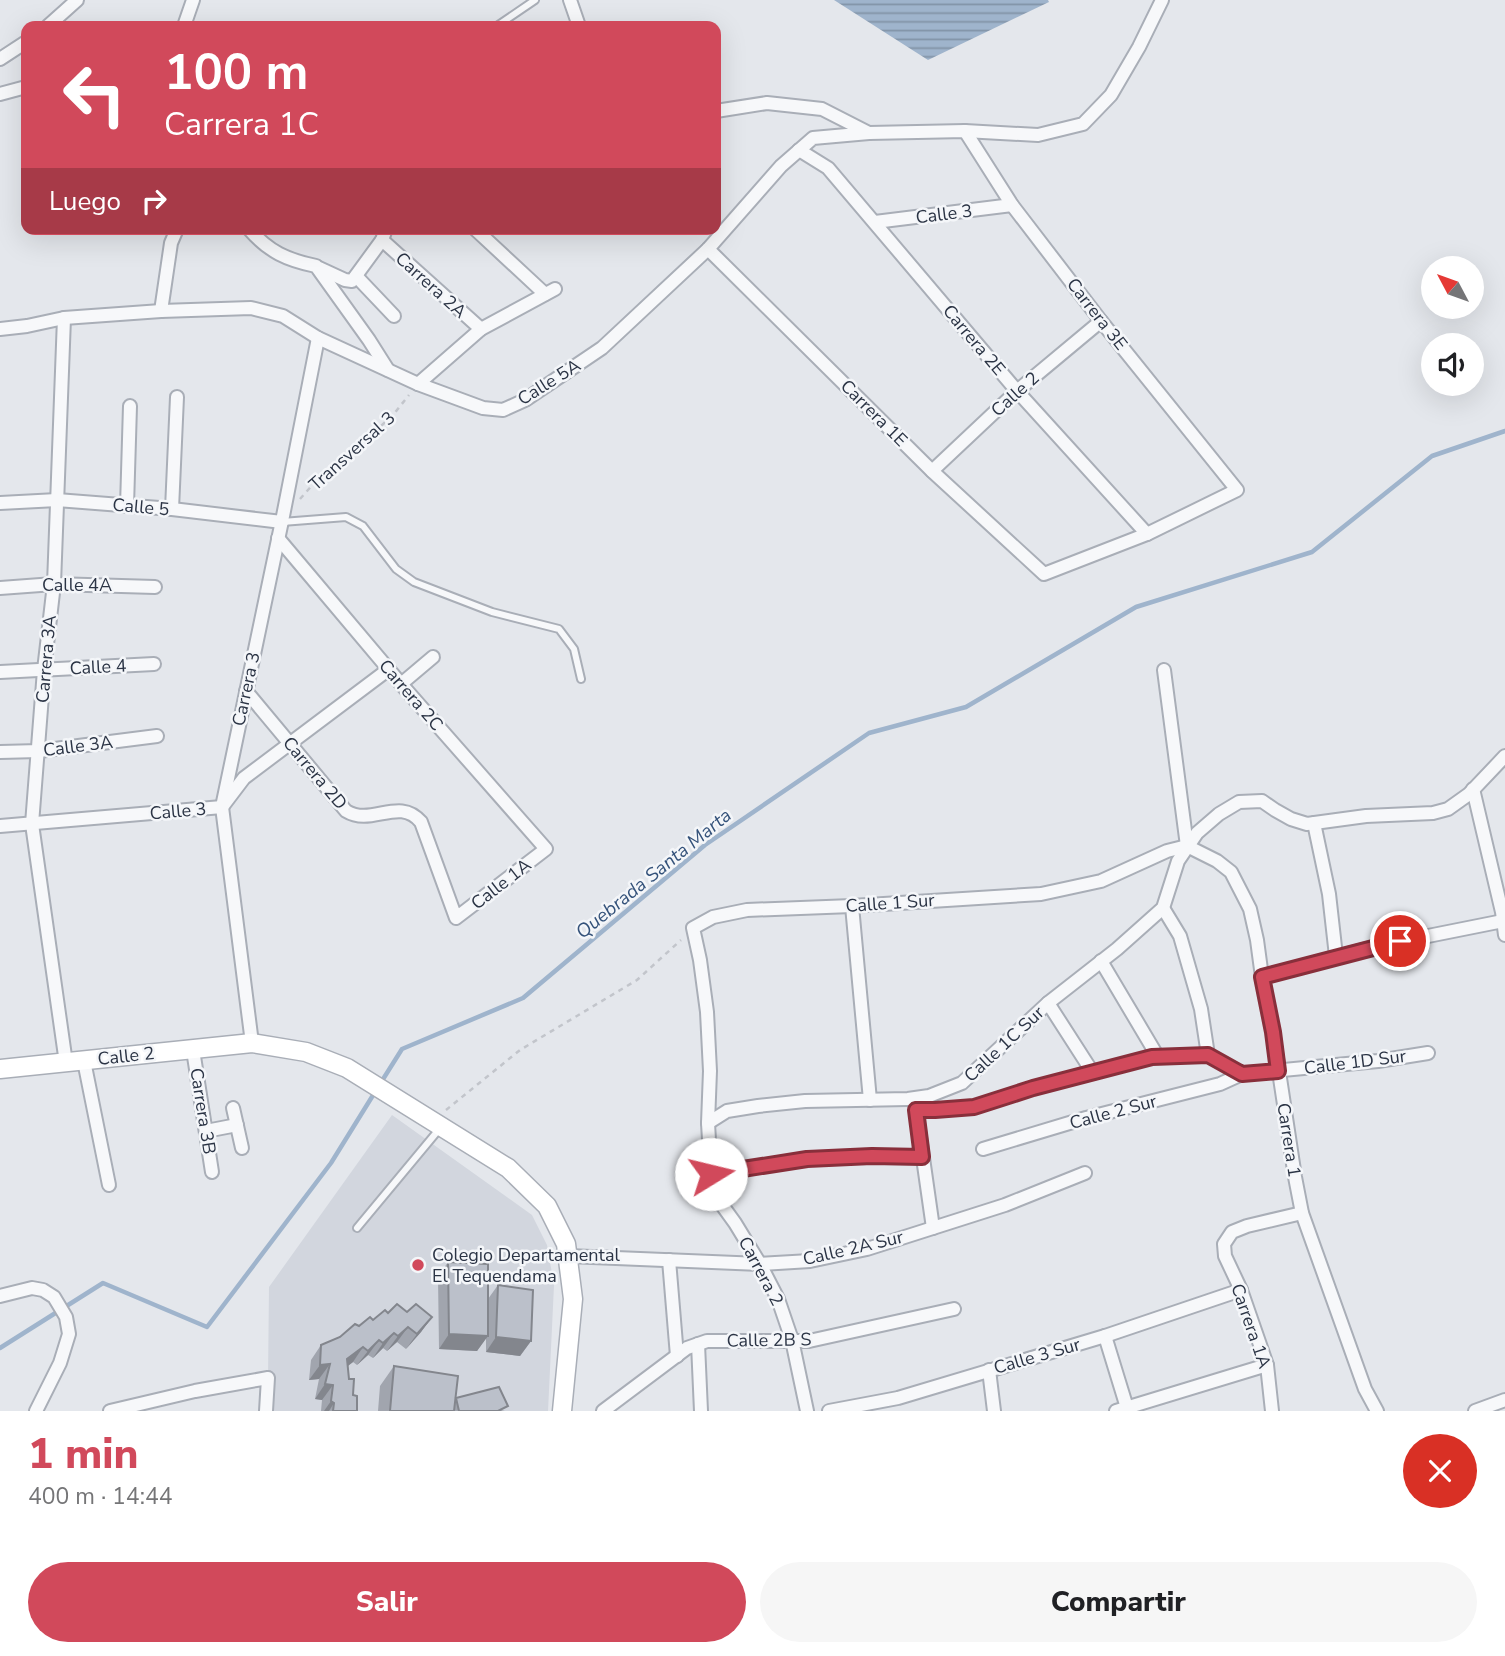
<!DOCTYPE html>
<html lang="es">
<head>
<meta charset="utf-8">
<style>
	:root { --surface:#fff; --page:#f6f6f6; --text:#202124; --muted:#757577; --accent:#d1495b }
	body { margin:0; font-family:"Nunito Sans",sans-serif; background:var(--page); color:var(--text); height:100vh; display:flex; flex-direction:column; font-size:26px; white-space:nowrap }
	* { box-sizing:border-box; margin:0 }
	p { font-size:23px; color:var(--muted) }
	.icon { flex:none; width:38px; height:38px; fill:none; stroke:currentColor; stroke-width:2; stroke-linecap:round; stroke-linejoin:round }
	.map { position:relative; height:1411px; overflow:hidden }
	.panel { display:flex; flex-direction:column; background:var(--surface); flex:1 }
	.panel>* { flex:none }
	.guide { position:absolute; left:21px; top:21px; width:700px; height:214px; border-radius:14px; box-shadow:0 7px 28px #0002; background:#d1495b; color:#fff; overflow:hidden }
	.needle { width:46px; rotate:311deg }
	.controls { position:absolute; left:1421px; top:256px; display:grid; gap:14px }
	.controls a { display:grid; place-items:center; width:63px; height:63px; border-radius:50%; background:var(--surface); box-shadow:0 7px 28px #0002; font-size:35px }
	.pin { position:absolute; display:grid; place-items:center; width:60px; height:60px; color:#fff; margin:-30px; border:4px solid #fff; border-radius:50%; box-shadow:0 2px 7px #0007 }
	.me { position:absolute; width:77px; margin:-38px; rotate:81deg; stroke-linejoin:round; filter:drop-shadow(0 0 5px #0008) }
	.turn { display:flex; align-items:center; gap:24px; height:147px; padding:0 28px; font-size:32px }
	.turn .icon { width:91px; height:91px; stroke-width:2.5 }
	.turn b { display:block; font-size:49px; line-height:60px }
	.then { display:flex; align-items:center; height:66px; padding:0 28px; background:#0003; gap:14px; font-size:26px }
	.round { display:grid; place-items:center; flex:none; width:74px; height:74px; border-radius:37px; background:var(--page) }
	.summary { display:flex; align-items:center; justify-content:space-between; height:119px; padding:0 28px }
	h1 { font-size:42px; font-weight:800; line-height:52px; color:var(--accent) }
	.button { display:flex; gap:14px; margin-top:auto; padding:14px 28px }
	.button a { flex:1; height:80px; border-radius:42px; background:var(--accent); color:#fff; font-size:28px; font-weight:800; line-height:80px; text-align:center }
	.button a+a { background:var(--page); color:var(--text) }
	.map>svg:first-child { display:block }
</style>
</head>
<body>
<div class="map">
<svg width="1505" height="1411" viewBox="0 0 1505 1411">
	<defs>
		<pattern id="water-rules" width="6" height="5" patternUnits="userSpaceOnUse" patternTransform="scale(1.75)"><rect width="6" height="5" fill="#9fb4cc"/><path d="M0 2.5h6" fill="none" stroke="#8293a7"/></pattern>
	</defs>
	<rect width="100%" height="100%" fill="#e4e7ec"/>
	<polygon fill="#d2d6de" points="392,1115 532,1215 547,1245 554,1285 548,1411 266,1411 268,1378 269,1287"/>
	<polygon fill="url(#water-rules)" points="834,0 1048,0 1049,2 928,60"/>
	<g fill="none" stroke-linecap="round" stroke-linejoin="round">
		<g stroke="#9fb4cc" stroke-width="4.5">
			<polyline points="380,1084 402,1049 523,998 705,845 869,733 966,707 1136,607 1312,552 1432,456 1505,431"/>
			<polyline points="0,1348 103,1283 207,1327 331,1163 375,1092"/>
		</g>
		<defs>
			<g id="lane">
				<polyline points="497,26 535,0"/>
				<polyline points="282,522 346,517 363,526 396,569 414,582 492,612 559,629 574,649 581,679"/>
				<polyline points="357,1228 441,1127"/>
			</g>
			<g id="street">
				<polyline points="570,0 579,26"/>
				<polyline points="48,26 77,0"/>
				<polyline points="184,26 193,0"/>
				<polyline points="0,59 26,42"/>
				<polyline points="0,94 26,87"/>
				<polyline points="716,111 767,103 822,109 869,133"/>
				<polyline points="799,150 828,168 1017,391 1147,534"/>
				<polyline points="875,222 1012,205"/>
				<path d="M249,229C269,252 287,260 316,266L369,340L388,370"/>
				<polyline points="475,229 545,294"/>
				<polyline points="382,240 481,329"/>
				<polyline points="708,249 932,471 1044,574 1147,534 1237,490 1101,321 1012,205 965,131"/>
				<polyline points="319,268 345,280 352,281 382,240 386,229"/>
				<polyline points="356,276 394,316"/>
				<polyline points="161,311 171,243 177,229"/>
				<polyline points="64,318 54,584 44,670 32,824 66,1063"/>
				<polyline points="0,329 27,326 64,318 161,311 251,308 283,316 318,338 418,384 483,408 503,410 525,400 602,348 708,249 781,166 813,138 869,133 965,131 1038,135 1083,124 1111,95 1139,47 1162,0"/>
				<polyline points="418,384 481,329 555,289"/>
				<polyline points="932,471 1017,391 1101,321"/>
				<polyline points="0,503 57,500 172,509 282,522"/>
				<polyline points="127,506 130,406"/>
				<polyline points="172,509 177,397"/>
				<polyline points="0,588 54,584 155,587"/>
				<polyline points="1164,670 1187,846"/>
				<polyline points="0,672 154,664"/>
				<polyline points="401,684 433,657"/>
				<path d="M246,691L346,811C372,827 399,796 421,822L456,918L546,849L401,684L278,538"/>
				<polyline points="0,752 39,751 157,736"/>
				<polyline points="1473,789 1502,912 1505,935"/>
				<polyline points="1314,823 1329,894 1336,956"/>
				<polyline points="0,826 222,807 244,778 389,669"/>
				<polyline points="1187,846 1217,861 1231,872 1250,909 1257,940 1262,977 1273,1032 1295,1177 1302,1213 1365,1389 1377,1411"/>
				<polyline points="852,906 870,1100"/>
				<polyline points="1163,908 1180,936 1201,1009 1208,1055"/>
				<polyline points="1101,961 1158,1057"/>
				<polyline points="1262,977 1378,946 1503,921"/>
				<polyline points="1048,1003 1093,1073"/>
				<polyline points="252,1043 222,807 283,516 318,338"/>
				<polyline points="193,1050 212,1172"/>
				<polyline points="84,1061 109,1185"/>
				<polyline points="916,1102 916,1109 933,1228"/>
				<polyline points="233,1108 242,1148"/>
				<polyline points="916,1109 935,1110 974,1107 1033,1088 1152,1057 1208,1055 1242,1074 1378,1061 1428,1053"/>
				<polyline points="708,1123 727,1111 758,1106 805,1101 908,1099 929,1096 962,1083 1048,1003 1117,949 1163,908 1178,861 1197,833 1219,814 1239,802 1262,801 1275,810 1291,819 1307,824 1366,816 1433,813 1448,809 1469,794 1505,756"/>
				<polyline points="206,1131 237,1125"/>
				<polyline points="983,1149 1086,1118 1220,1084 1242,1074"/>
				<polyline points="711,1174 807,1159 872,1156 922,1157"/>
				<polyline points="568,1256 760,1264 810,1261 867,1249 1005,1205 1085,1173"/>
				<polyline points="669,1260 677,1356"/>
				<polyline points="0,1296 32,1288 43,1290 54,1297 66,1317 69,1334 60,1363 36,1411"/>
				<polyline points="1105,1336 1128,1411"/>
				<polyline points="698,1344 701,1411"/>
				<polyline points="989,1370 994,1411"/>
				<polyline points="110,1411 195,1391 268,1378 266,1411"/>
				<polyline points="603,1411 687,1348 707,1341 809,1341 954,1309"/>
				<polyline points="807,1411 792,1340 778,1299 760,1264 735,1223 714,1194 711,1174 708,1123 710,1071 707,1012 700,960 693,928 713,917 747,910 852,906 1041,894 1101,881 1167,851 1187,846"/>
				<polyline points="829,1411 898,1398 1105,1336 1241,1290"/>
				<polyline points="1116,1411 1267,1365"/>
				<polyline points="1272,1411 1267,1365 1241,1290 1225,1256 1224,1244 1232,1232 1247,1226 1302,1213"/>
				<polyline points="1475,1411 1505,1400"/>
			</g>
			<polyline id="secondary" points="0,1069 252,1043 306,1052 347,1068 508,1168 547,1206 566,1244 573,1299 562,1411"/>
		</defs>
		<use href="#lane" stroke="#a9aeb7" stroke-width="10"/>
		<use href="#street" stroke="#a9aeb7" stroke-width="16"/>
		<use href="#secondary" stroke="#a9aeb7" stroke-width="21"/>
		<g stroke="#c2c5cb" stroke-width="2.5" stroke-dasharray="5 5" stroke-linecap="butt">
			<polyline points="300,499 323,473 350,454 393,415 409,395"/>
			<polyline points="446,1110 520,1050 637,980 681,940"/>
		</g>
		<use href="#lane" stroke="#f7f8fa" stroke-width="6"/>
		<use href="#street" stroke="#f7f8fa" stroke-width="12"/>
		<use href="#secondary" stroke="#fff" stroke-width="18"/>
	</g>
	<g fill="#a1a5ae">
		<polygon points="448,1262 488,1299 498,1285 531,1341 520,1356 486,1352 486,1338 477,1351 439,1349 438,1277"/>
		<polygon points="407,1312 432,1317 421,1332 406,1349 397,1342 387,1351 383,1348 373,1358 368,1355 357,1365 353,1362 348,1366 349,1379 357,1411 358,1411 321,1411 322,1400 315,1399 319,1379 309,1380 311,1360 321,1345 340,1337 359,1326 388,1313"/>
		<polygon points="394,1366 456,1399 505,1411 378,1411 380,1386"/>
	</g>
	<g fill="#83868d">
		<polygon points="432,1317 421,1332 406,1349 417,1334"/>
		<polygon points="408,1327 397,1342 387,1351 398,1336"/>
		<polygon points="394,1333 383,1348 373,1358 383,1343"/>
		<polygon points="449,1334 488,1336 477,1351 439,1349"/>
		<polygon points="496,1337 531,1341 520,1356 486,1352"/>
		<polygon points="379,1340 368,1355 357,1365 368,1351"/>
		<polygon points="363,1347 353,1362 337,1374 347,1359"/>
		<polygon points="330,1364 319,1379 309,1380 320,1365"/>
		<polygon points="325,1384 333,1385 322,1400 315,1399"/>
		<polygon points="331,1401 334,1403 329,1411 324,1411"/>
	</g>
	<g fill="#bbc0ca" stroke="#83868d" stroke-width="2">
		<polygon points="448,1262 488,1264 488,1336 449,1334"/>
		<polygon points="498,1285 533,1290 531,1341 496,1337"/>
		<polygon points="397,1304 407,1312 416,1304 432,1317 417,1334 408,1327 398,1336 394,1333 383,1343 379,1340 368,1351 363,1347 347,1359 349,1379 354,1379 353,1395 357,1396 357,1411 358,1411 333,1411 334,1403 331,1401 333,1385 325,1384 330,1364 320,1365 321,1345 340,1337 355,1324 359,1326 370,1317 373,1320 385,1310 388,1313"/>
		<polygon points="394,1366 458,1376 454,1411 390,1411"/>
		<polygon points="499,1387 508,1406 498,1411 459,1411 456,1398"/>
	</g>
	<g fill="none" stroke-linecap="round" stroke-linejoin="round">
		<defs>
			<polyline id="route" points="711,1174 807,1159 872,1156 922,1157 916,1110 935,1110 974,1107 1033,1088 1152,1057 1208,1055 1242,1074 1278,1071 1273,1032 1262,977 1400,941"/>
		</defs>
		<use href="#route" stroke="#882f3b" stroke-width="18"/>
		<use href="#route" stroke="#d1495b" stroke-width="12"/>
	</g>
	<circle fill="#d1495b" stroke="#f4f6f9" stroke-width="2.5" cx="418" cy="1265" r="7"/>
	<g text-anchor="middle" stroke-width="5" stroke-linejoin="round" paint-order="stroke">
		<g font-size="18" fill="#2b3445" stroke="#f4f6f9">
			<text transform="translate(944 214) rotate(-7)" y="6">Calle 3</text>
			<text transform="translate(431 285) rotate(42)" y="6">Carrera 2A</text>
			<text transform="translate(1097 314) rotate(52)" y="6">Carrera 3E</text>
			<text transform="translate(974 340) rotate(50)" y="6">Carrera 2E</text>
			<text transform="translate(549 382) rotate(-32)" y="6">Calle 5A</text>
			<text transform="translate(1015 394) rotate(-42)" y="6">Calle 2</text>
			<text transform="translate(874 413) rotate(45)" y="6">Carrera 1E</text>
			<text transform="translate(352 451) rotate(-42)" y="6">Transversal 3</text>
			<text transform="translate(141 507) rotate(5)" y="6">Calle 5</text>
			<text x="77" y="591">Calle 4A</text>
			<text transform="translate(46 659) rotate(-85)" y="6">Carrera 3A</text>
			<text transform="translate(98 667) rotate(-3)" y="6">Calle 4</text>
			<text transform="translate(246 689) rotate(-78)" y="6">Carrera 3</text>
			<text transform="translate(411 695) rotate(49)" y="6">Carrera 2C</text>
			<text transform="translate(78 746) rotate(-7)" y="6">Calle 3A</text>
			<text transform="translate(315 773) rotate(50)" y="6">Carrera 2D</text>
			<text transform="translate(178 811) rotate(-5)" y="6">Calle 3</text>
			<text transform="translate(501 884) rotate(-38)" y="6">Calle 1A</text>
			<text transform="translate(890 903) rotate(-4)" y="6">Calle 1 Sur</text>
			<text transform="translate(1004 1044) rotate(-43)" y="6">Calle 1C Sur</text>
			<text transform="translate(126 1056) rotate(-6)" y="6">Calle 2</text>
			<text transform="translate(1355 1062) rotate(-7)" y="6">Calle 1D Sur</text>
			<text transform="translate(203 1111) rotate(81)" y="6">Carrera 3B</text>
			<text transform="translate(1113 1112) rotate(-15)" y="6">Calle 2 Sur</text>
			<text transform="translate(1289 1140) rotate(81)" y="6">Carrera 1</text>
			<text transform="translate(853 1248) rotate(-13)" y="6">Calle 2A Sur</text>
			<text transform="translate(761 1271) rotate(62)" y="6">Carrera 2</text>
			<text transform="translate(1251 1326) rotate(71)" y="6">Carrera 1A</text>
			<text transform="translate(769 1340) rotate(-1)" y="6">Calle 2B S</text>
			<text transform="translate(1037 1356) rotate(-16)" y="6">Calle 3 Sur</text>
		</g>
		<g font-size="18" fill="#2b3445" stroke="#f4f6f9" text-anchor="start">
			<text x="432" y="1261">Colegio Departamental<tspan x="432" dy="21">El Tequendama</tspan></text>
		</g>
		<g font-size="19" font-style="italic" fill="#34527a" stroke="#f4f6f9">
			<text transform="translate(653 873) rotate(-39)" y="7">Quebrada Santa Marta</text>
		</g>
	</g>
</svg>
<div class="controls">
<a><svg class="needle" viewBox="-14 -14 28 28"><path d="M0-13l5 13h-10z" fill="#e53935"/><path d="M0 13l5-13h-10z" fill="#757577"/></svg></a>
<a><svg class="icon" aria-label="sound" viewBox="0 0 24 24"><path d="M4 9h4l5-4v14l-5-4H4zM17 9q2 3 0 6"/></svg></a>
</div>
<div class="pin" style="left:1400px;top:941px;background:#d93025"><svg class="icon" aria-label="arrive" viewBox="0 0 24 24"><path d="M6 21V4h12l-3 4 3 4H6"/></svg></div>
<svg class="me" style="left:711px;top:1174px" viewBox="-20 -20 40 40"><circle r="19" fill="#fff"/><path d="M0-13L10 11 0 6-10 11z" fill="#d1495b"/></svg>
<div class="guide">
<div class="turn"><svg class="icon" aria-label="left" viewBox="0 0 24 24"><path d="M17 20v-9H6M10 6l-5 5 5 5"/></svg><div><b>100 m</b>Carrera 1C</div></div>
<div class="then">Luego<svg class="icon" aria-label="right" viewBox="0 0 24 24"><path d="M7 20v-9h11M14 6l5 5-5 5"/></svg></div>
</div>
</div>
<section class="panel">
<div class="summary"><div><h1>1 min</h1><p>400 m · 14:44</p></div><a class="round" style="background:#d93025;color:#fff"><svg class="icon" aria-label="close" viewBox="0 0 24 24"><path d="M6 6l12 12M18 6L6 18"/></svg></a></div>
<div class="button"><a>Salir</a><a>Compartir</a></div>
</section>
</body>
</html>
